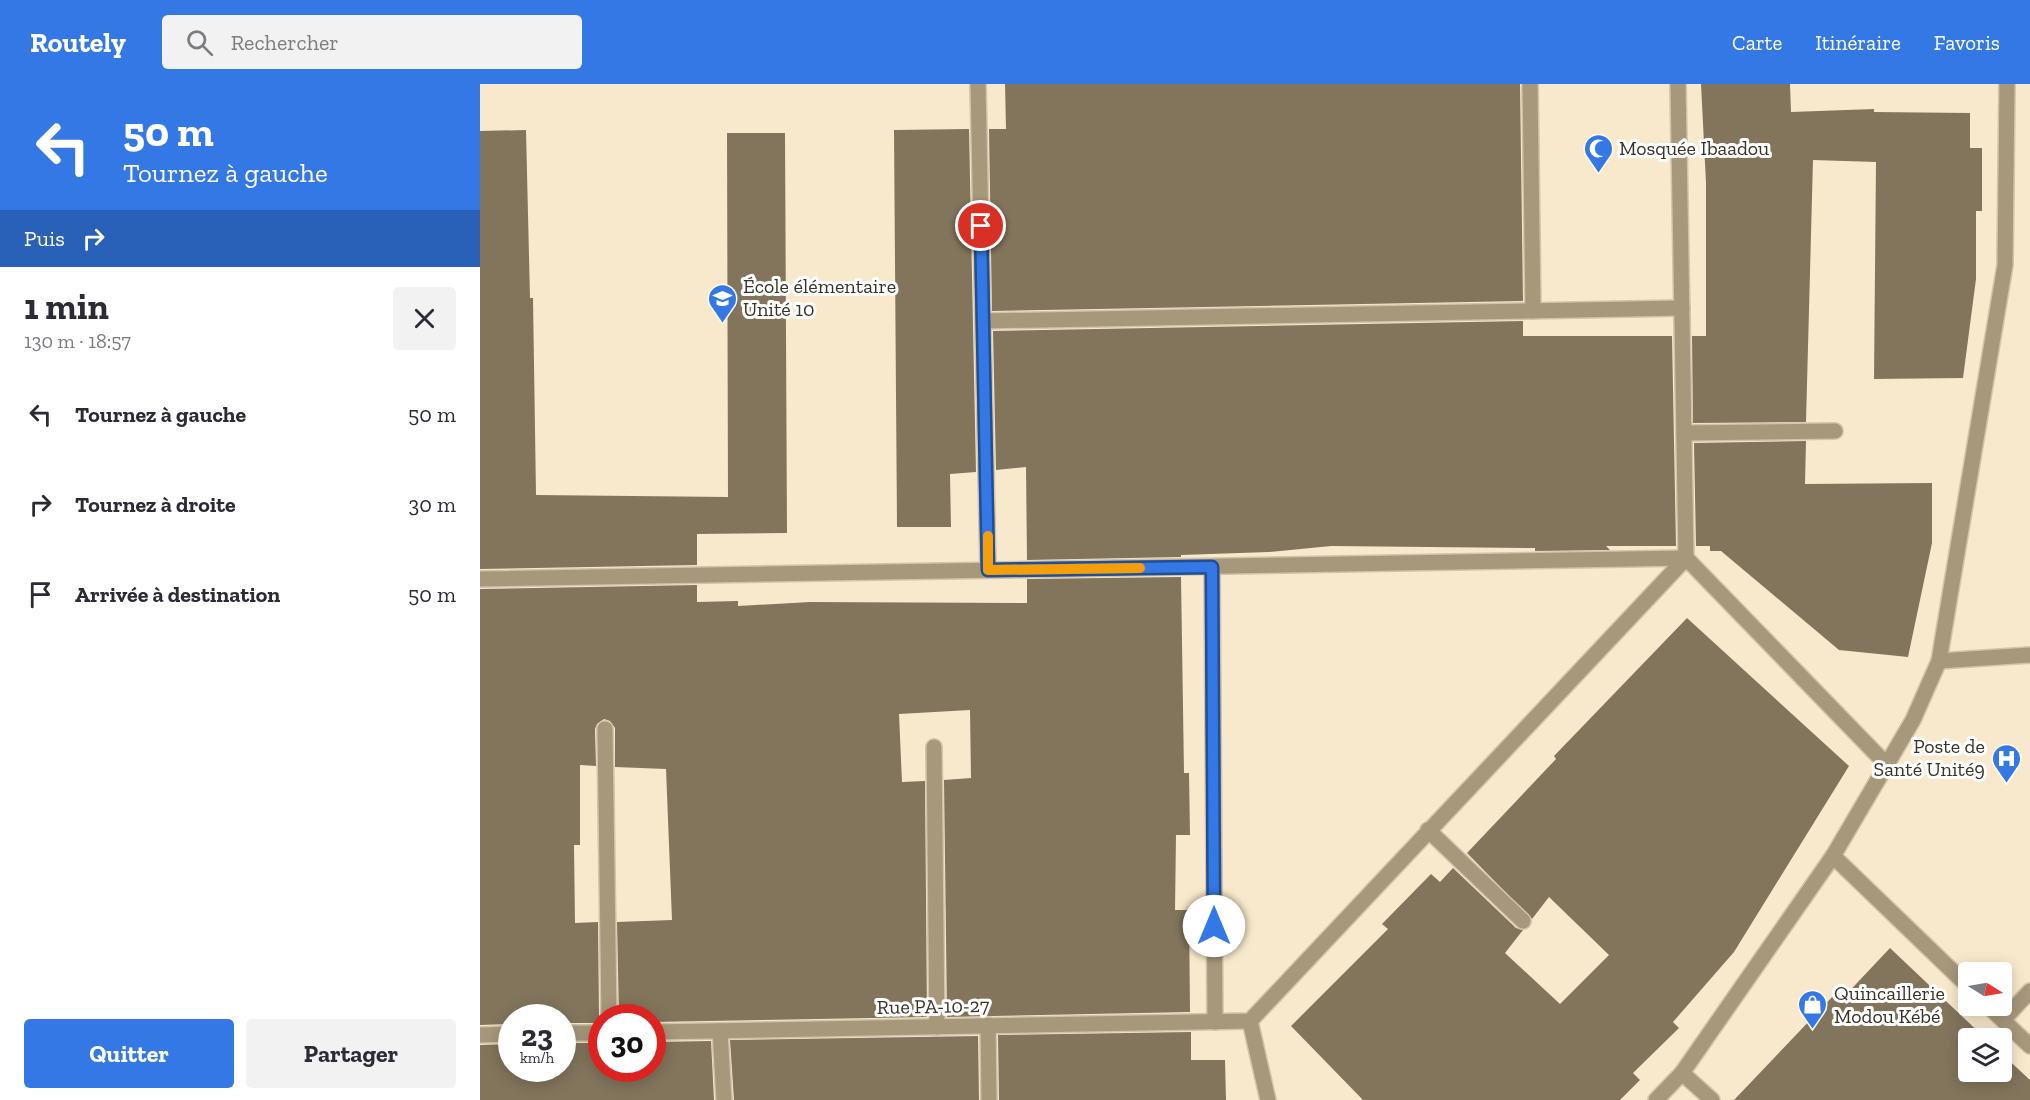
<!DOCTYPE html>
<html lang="fr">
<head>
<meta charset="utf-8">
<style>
	:root { --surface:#fff; --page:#f2f2f3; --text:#2b2b33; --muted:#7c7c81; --accent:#3478e6 }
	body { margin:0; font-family:"Zilla Slab",serif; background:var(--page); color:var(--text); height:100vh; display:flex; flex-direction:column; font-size:22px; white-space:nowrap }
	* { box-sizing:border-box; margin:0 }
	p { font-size:20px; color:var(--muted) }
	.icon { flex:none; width:33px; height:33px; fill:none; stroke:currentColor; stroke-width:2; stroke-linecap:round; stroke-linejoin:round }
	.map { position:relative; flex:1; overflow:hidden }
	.details { display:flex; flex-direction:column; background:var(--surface); width:480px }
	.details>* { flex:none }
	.top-card { background:#3478e6; color:#fff; overflow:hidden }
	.needle { width:39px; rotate:101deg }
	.controls { position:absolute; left:1478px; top:878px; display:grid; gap:12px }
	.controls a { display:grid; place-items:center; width:54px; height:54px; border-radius:6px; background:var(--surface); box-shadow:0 3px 15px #0003; font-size:30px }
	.speed { position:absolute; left:18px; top:920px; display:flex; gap:12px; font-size:30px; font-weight:700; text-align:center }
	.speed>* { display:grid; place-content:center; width:78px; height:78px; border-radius:50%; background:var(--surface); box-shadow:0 3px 15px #0003; line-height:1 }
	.speed small { font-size:15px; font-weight:400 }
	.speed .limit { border:9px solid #d22; background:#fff; color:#111 }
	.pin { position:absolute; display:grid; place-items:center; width:51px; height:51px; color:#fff; margin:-26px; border:3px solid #fff; border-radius:50%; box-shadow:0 2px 6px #0007 }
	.me { position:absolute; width:66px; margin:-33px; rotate:0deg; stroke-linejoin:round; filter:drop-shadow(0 0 4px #0008) }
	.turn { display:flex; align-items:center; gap:21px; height:126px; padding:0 24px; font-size:27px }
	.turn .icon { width:78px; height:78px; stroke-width:2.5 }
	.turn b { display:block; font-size:42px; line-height:51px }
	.then { display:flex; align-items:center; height:57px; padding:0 24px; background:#0003; gap:12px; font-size:22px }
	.round { display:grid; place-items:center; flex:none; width:63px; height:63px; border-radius:6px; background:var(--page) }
	.head { display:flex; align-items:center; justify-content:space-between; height:102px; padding:0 24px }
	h1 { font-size:36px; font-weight:800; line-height:45px }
	.primary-button { display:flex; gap:12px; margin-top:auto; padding:12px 24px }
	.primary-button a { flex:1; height:69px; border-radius:6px; background:var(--accent); color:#fff; font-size:24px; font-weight:800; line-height:69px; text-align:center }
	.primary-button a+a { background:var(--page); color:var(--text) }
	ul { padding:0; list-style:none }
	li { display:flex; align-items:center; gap:18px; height:90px; padding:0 24px }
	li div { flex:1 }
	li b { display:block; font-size:22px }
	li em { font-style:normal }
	header { display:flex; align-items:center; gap:36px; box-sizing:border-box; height:84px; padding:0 30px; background:var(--accent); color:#fff }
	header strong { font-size:28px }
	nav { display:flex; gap:33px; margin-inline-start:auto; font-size:21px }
	.search { width:420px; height:54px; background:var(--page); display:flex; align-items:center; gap:15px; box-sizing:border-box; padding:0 21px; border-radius:6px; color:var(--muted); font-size:22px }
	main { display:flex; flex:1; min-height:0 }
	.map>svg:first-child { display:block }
</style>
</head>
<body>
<header>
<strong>Routely</strong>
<div class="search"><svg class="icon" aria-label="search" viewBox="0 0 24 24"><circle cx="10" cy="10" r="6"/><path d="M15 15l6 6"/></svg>Rechercher</div>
<nav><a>Carte</a><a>Itinéraire</a><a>Favoris</a></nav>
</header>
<main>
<section class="details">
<div class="top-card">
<div class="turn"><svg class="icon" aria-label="left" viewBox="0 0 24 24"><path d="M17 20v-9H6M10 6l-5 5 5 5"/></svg><div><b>50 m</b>Tournez à gauche</div></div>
<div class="then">Puis<svg class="icon" aria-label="right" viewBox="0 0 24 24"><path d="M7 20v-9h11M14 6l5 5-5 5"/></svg></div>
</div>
<div class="head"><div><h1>1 min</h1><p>130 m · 18:57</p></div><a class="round"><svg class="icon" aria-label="close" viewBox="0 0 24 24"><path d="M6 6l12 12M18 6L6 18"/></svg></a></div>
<ul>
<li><svg class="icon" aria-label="left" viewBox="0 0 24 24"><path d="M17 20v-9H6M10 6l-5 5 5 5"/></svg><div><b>Tournez à gauche</b></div><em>50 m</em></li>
<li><svg class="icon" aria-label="right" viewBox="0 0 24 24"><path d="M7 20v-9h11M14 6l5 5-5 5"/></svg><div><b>Tournez à droite</b></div><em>30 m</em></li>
<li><svg class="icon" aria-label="arrive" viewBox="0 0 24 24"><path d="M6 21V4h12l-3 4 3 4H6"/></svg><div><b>Arrivée à destination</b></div><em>50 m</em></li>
</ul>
<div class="primary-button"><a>Quitter</a><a>Partager</a></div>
</section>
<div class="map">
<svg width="1550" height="1016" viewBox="0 0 1550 1016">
	<rect width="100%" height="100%" fill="#f9e9cc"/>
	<g fill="#83755c">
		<polygon points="525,0 1040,0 1043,217 512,227 509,45 526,45"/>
		<polygon points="1221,0 1310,0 1311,28 1394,25 1394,28 1490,29 1490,64 1502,64 1502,127 1496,127 1496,195 1483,294 1394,295 1396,78 1333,76 1326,338 1213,339 1212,252 1226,252 1226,99"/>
		<polygon points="489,45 496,388 470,390 471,443 417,443 414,46"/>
		<polygon points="46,46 50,214 53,214 56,411 248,413 247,49 305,49 307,449 217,450 217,481 0,485 0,47"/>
		<polygon points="1043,237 1043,252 1192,252 1196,462 1126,462 1130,466 1055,467 1055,464 851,462 789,468 701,471 701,473 547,476 546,383 516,386 513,247"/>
		<polygon points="1326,357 1325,400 1452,399 1452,459 1428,573 1359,566 1241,467 1230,467 1230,462 1216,462 1214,359"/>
		<polygon points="701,493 704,689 709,689 710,751 696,751 695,826 709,826 710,928 467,933 464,696 491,694 490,626 419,630 422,698 445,697 447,933 172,938 172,933 139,933 137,838 192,836 186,685 135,683 135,644 130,637 124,635 117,640 115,645 116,682 100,681 100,761 94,761 95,839 118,838 119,933 122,939 82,939 82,933 32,933 32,940 0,941 0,505 217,501 217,518 258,517 258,522 330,518 547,519 547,495"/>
		<polygon points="1207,534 1369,682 1254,868 1193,938 1199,944 1153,989 1160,996 1140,1016 883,1016 811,942 908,845 902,840 951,790 960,798 973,784 1036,844 1043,846 1025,869 1080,920 1129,871 1069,813 1052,835 987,769 1076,675 1074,672"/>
		<polygon points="1410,864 1505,954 1488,954 1488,987 1521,987 1521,969 1550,996 1550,1016 1254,1016 1354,911 1360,917"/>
		<polygon points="711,948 711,976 745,976 746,1016 519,1016 518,951"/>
		<polygon points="498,952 499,1016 254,1016 250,956"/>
		<polygon points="231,957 234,1016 0,1016 0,961 32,960 32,984 82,984 82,959 122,959 122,984 172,984 172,958"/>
	</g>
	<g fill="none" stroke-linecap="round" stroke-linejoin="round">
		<defs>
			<g id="minor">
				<polyline points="498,0 508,486"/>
				<polyline points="1050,0 1053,227"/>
				<polyline points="1198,0 1206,474 1407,681"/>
				<polyline points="503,237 1202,224"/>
				<polyline points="1204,349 1355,347"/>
				<polyline points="732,483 735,938"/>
				<polyline points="0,495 1206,474"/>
				<polyline points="1459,577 1550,571"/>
				<polyline points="125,645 129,933"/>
				<polyline points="454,663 457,943"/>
				<polyline points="948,746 1043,837"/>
				<polyline points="1353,772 1488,902"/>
				<polyline points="1507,921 1550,962"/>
				<polyline points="1523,936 1550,907"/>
				<polyline points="770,937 788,1016"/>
				<polyline points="508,941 509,1016"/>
				<polyline points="240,947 244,1016"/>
				<polyline points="172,948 770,937 1206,474"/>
				<polyline points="82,949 122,949"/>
				<polyline points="0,951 32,950"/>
				<polyline points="1202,989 1232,1016"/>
				<polyline points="1176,1016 1202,989 1353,772 1433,636 1459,577 1525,181 1527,0"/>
			</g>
		</defs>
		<use href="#minor" stroke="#d2c4ab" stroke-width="18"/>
		<use href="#minor" stroke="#a7987c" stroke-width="15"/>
	</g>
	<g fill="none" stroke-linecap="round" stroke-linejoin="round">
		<defs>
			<polyline id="route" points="501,142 508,486 732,483 734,842"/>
		</defs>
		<use href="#route" stroke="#224e96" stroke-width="15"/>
		<use href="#route" stroke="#3478e6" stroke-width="10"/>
		<polyline stroke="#f59e0b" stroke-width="10" points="508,452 508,486 660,484"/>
	</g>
	<defs>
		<symbol id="mosque-pin" viewBox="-11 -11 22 30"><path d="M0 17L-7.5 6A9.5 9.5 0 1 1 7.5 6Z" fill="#3478e6" stroke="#fff"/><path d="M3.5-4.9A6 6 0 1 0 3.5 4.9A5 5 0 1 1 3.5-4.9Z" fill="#fff"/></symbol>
		<symbol id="school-pin" viewBox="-11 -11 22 30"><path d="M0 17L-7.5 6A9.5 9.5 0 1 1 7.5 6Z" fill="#3478e6" stroke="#fff"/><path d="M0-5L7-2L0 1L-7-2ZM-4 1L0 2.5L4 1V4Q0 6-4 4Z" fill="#fff"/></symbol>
		<symbol id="hospital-pin" viewBox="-11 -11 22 30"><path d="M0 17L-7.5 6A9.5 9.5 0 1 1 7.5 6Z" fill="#3478e6" stroke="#fff"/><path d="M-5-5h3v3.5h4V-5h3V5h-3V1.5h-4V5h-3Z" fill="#fff"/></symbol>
		<symbol id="shop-pin" viewBox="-11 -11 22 30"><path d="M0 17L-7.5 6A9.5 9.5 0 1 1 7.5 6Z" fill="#3478e6" stroke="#fff"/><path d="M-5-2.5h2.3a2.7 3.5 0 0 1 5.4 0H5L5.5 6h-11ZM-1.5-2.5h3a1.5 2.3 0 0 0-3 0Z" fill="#fff"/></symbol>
	</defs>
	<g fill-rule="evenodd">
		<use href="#mosque-pin" x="1102" y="48" width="33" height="45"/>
		<use href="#school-pin" x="226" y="198" width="33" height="45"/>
		<use href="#hospital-pin" x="1510" y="658" width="33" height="45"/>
		<use href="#shop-pin" x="1316" y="904" width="33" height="45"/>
	</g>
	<g text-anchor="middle" stroke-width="6" stroke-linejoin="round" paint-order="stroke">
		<g font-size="20" fill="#383227" stroke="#fff" text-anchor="start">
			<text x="1139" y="71">Mosquée Ibaadou</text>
			<text x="263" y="209">École élémentaire<tspan x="263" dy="23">Unité 10</tspan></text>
			<text x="1505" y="669" text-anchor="end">Poste de<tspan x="1505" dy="23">Santé Unité9</tspan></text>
			<text x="1354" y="916">Quincaillerie<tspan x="1354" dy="23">Modou Kébé</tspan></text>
		</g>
		<g font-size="20" fill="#383227" stroke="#fff">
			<text transform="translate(453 922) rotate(-1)" y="7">Rue PA-10-27</text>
		</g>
	</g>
</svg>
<div class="controls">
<a><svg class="needle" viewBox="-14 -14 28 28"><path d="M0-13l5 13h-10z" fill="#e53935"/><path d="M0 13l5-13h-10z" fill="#7c7c81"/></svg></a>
<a><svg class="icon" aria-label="layers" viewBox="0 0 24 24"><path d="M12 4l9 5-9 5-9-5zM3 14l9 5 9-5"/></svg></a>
</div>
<div class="speed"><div>23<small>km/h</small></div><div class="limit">30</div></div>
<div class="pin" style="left:501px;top:142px;background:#d93025"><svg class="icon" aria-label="arrive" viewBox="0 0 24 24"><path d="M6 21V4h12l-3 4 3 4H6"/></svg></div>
<svg class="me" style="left:734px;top:842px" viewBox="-20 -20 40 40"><circle r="19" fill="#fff"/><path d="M0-13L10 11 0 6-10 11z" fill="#3478e6"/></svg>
</div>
</main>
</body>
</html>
